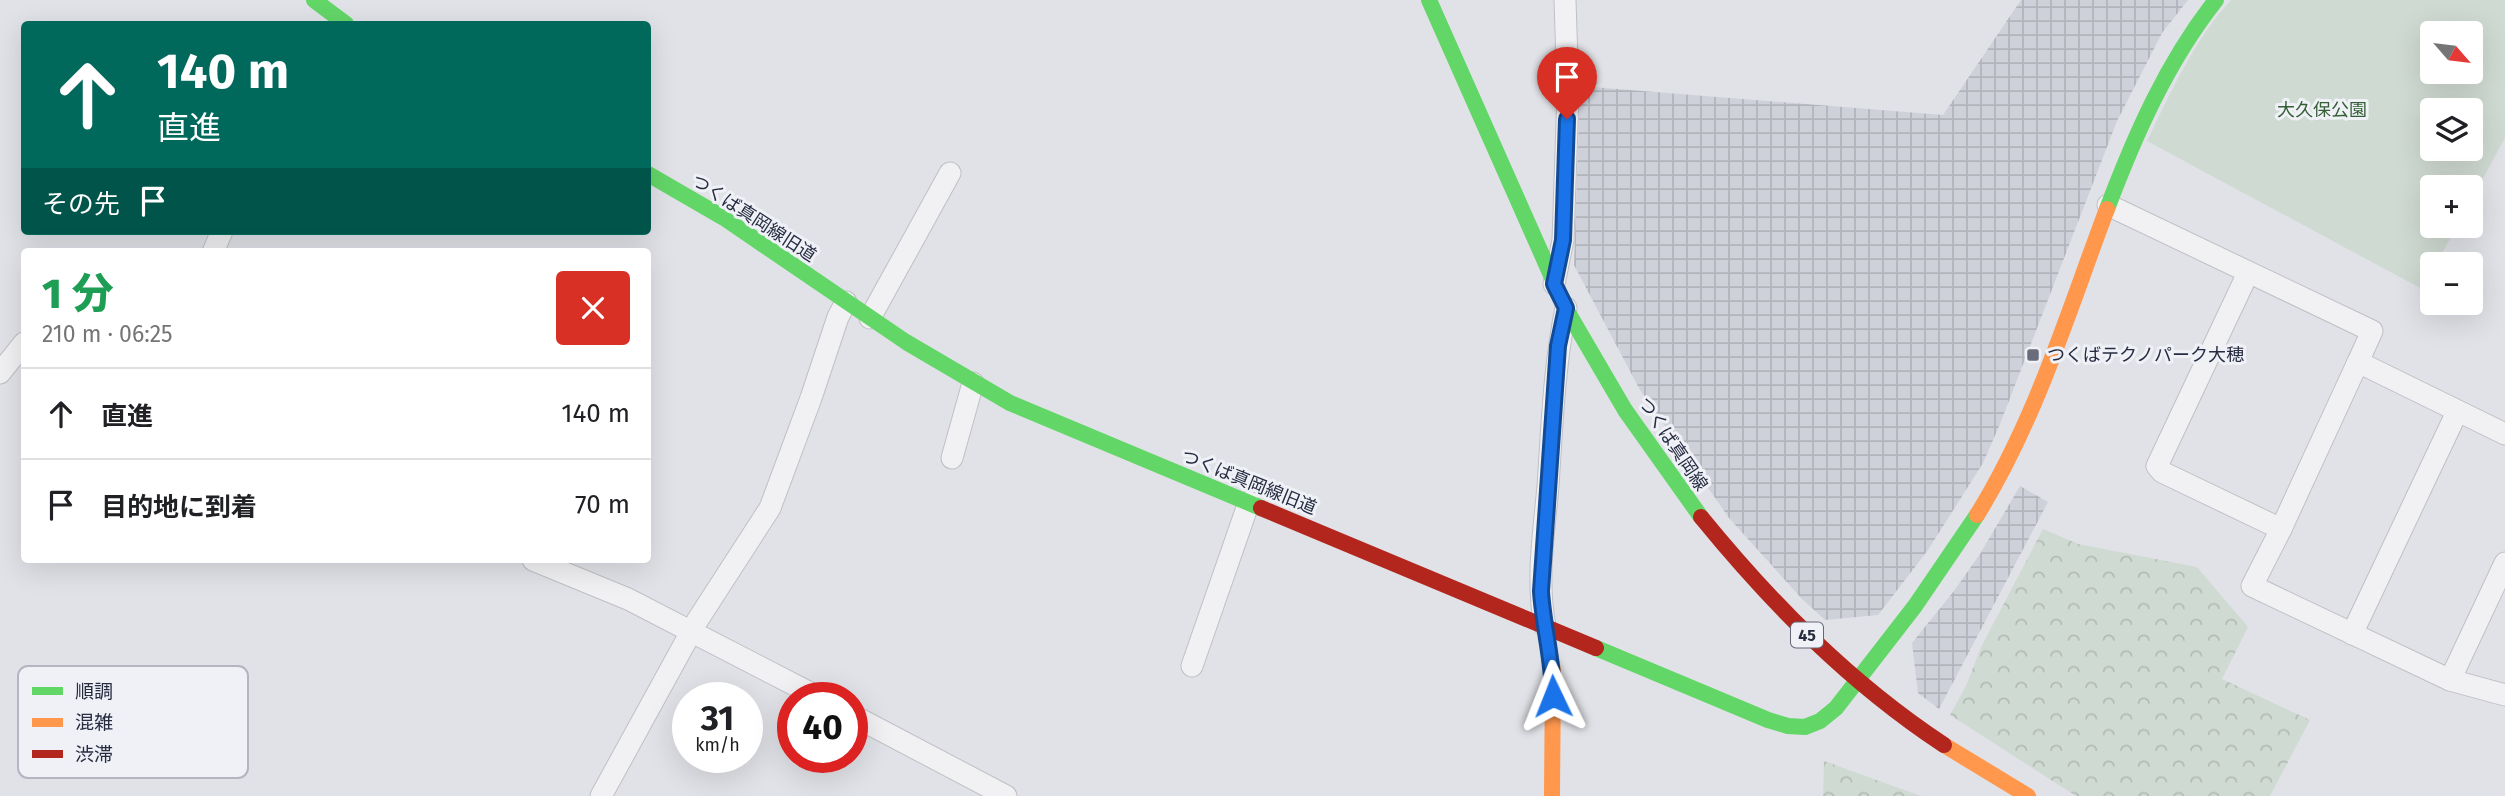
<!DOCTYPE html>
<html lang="ja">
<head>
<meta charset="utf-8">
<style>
	:root { --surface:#fff; --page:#f6f6f6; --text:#202124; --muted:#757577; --line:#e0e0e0 }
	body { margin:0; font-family:"Fira Sans","Noto Sans JP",sans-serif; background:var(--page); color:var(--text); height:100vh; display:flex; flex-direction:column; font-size:26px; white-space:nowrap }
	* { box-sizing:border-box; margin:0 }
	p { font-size:23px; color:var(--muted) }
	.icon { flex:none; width:38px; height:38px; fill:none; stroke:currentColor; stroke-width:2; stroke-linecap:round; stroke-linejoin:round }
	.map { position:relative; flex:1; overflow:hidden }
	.details { position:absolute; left:21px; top:248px; width:630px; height:315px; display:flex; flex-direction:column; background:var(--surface); border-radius:7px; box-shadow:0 7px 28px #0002 }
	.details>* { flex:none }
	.hud { position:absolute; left:21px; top:21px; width:630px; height:214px; border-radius:7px; box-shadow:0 7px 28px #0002; background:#00695c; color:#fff; overflow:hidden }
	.needle { width:46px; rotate:118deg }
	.buttons { position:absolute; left:2420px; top:21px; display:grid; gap:14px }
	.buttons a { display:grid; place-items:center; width:63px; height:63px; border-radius:7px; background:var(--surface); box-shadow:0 7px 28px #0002; font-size:35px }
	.speed { position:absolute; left:672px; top:682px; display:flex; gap:14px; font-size:35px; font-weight:700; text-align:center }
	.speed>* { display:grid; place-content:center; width:91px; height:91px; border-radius:50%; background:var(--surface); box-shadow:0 7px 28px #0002; line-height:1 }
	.speed small { font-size:18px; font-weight:400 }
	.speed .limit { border:10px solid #d22; background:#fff; color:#111 }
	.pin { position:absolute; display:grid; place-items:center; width:60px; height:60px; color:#fff; margin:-72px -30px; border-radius:50% 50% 50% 0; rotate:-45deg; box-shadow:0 0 7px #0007 }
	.pin .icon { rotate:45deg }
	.me { position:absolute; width:77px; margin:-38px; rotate:358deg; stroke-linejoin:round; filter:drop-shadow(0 0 5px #0008) }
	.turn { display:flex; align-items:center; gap:24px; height:147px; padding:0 21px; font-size:32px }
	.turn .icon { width:91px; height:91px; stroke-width:2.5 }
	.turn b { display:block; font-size:49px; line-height:60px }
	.then { display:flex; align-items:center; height:66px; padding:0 21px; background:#0003; gap:14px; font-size:26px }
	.round { display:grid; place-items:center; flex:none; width:74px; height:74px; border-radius:7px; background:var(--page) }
	.head { display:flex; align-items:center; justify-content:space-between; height:119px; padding:0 21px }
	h1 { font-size:42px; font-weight:800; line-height:52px; color:#1e9e55 }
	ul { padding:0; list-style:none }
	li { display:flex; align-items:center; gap:21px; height:91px; padding:0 21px; border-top:2px solid var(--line) }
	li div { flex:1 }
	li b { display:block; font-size:26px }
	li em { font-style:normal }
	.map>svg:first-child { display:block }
</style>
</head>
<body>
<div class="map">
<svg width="2505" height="796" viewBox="0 0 2505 796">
	<defs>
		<pattern id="industrial-grid" width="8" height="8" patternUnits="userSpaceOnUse" patternTransform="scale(1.75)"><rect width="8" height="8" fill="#cfd1da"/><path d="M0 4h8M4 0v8" fill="none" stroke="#b2b4bc"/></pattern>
		<pattern id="forest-crowns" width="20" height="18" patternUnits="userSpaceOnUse" patternTransform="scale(1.75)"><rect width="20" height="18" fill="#cfdad2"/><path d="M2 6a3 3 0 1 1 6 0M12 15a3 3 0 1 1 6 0" fill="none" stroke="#b2bbb6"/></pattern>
	</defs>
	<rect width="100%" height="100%" fill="#e1e2e7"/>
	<g fill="url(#industrial-grid)">
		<polygon points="2021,0 2188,0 2162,33 2117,121 2000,424 1983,463 1928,550 1878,615 1825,620 1802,599 1729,518 1640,390 1574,265 1580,86 1943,115"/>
		<polygon points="2020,486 2048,502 1939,709 1918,693 1912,643 1954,591 1980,554"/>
	</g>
	<path fill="#cfdad2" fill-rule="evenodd" d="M2231,0H2505V138L2471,200V187H2432V226H2457L2436,264H2432V270L2422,289L2147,141C2171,92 2194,40 2231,0ZM2432,33H2471V72H2432ZM2432,110H2471V149H2432Z"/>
	<g fill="url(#forest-crowns)">
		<polygon points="2043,529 2078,544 2197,567 2248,627 2222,679 2310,720 2270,796 2076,796 1950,715 1966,686 1981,647"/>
		<polygon points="1824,761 1921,796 1823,796"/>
	</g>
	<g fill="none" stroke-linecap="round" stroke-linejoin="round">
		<defs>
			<g id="street">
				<polyline points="2108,205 2372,331 2358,362"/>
				<polyline points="213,252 222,231"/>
				<polyline points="2248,273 2157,466 2162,472 2281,529"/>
				<polyline points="1554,284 1563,240 1568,94 1565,0"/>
				<polyline points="870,318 950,173"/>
				<polyline points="0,373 24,343"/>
				<polyline points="2505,434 2358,362 2281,529 2252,586 2450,680 2505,695"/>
				<polyline points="952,458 973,383"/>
				<polyline points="533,560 628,599 820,698"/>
				<path d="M1545,626C1536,581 1544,531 1548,486C1552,426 1554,367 1566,308"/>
				<polyline points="2352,634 2457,412"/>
				<polyline points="1192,666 1249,502"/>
				<polyline points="2450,680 2505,563"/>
				<polyline points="852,715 1006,796"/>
				<polyline points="601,796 697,621 770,508 811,398 838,317 846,302"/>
			</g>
		</defs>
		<use href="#street" stroke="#bfc0c5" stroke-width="23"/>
		<use href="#street" stroke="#f1f1f3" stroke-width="21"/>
		<g stroke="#63d668" stroke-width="16">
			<polyline points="314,0 346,24"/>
			<polyline points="1429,0 1566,309 1625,410 1701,517"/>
			<polyline points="648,174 724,218 906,342 1010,403 1261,508"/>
			<path d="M2107,209C2135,135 2167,62 2216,0"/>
			<polyline points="1596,648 1768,720 1788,726 1805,727 1820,721 1836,708 1915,606 1977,515"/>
		</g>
		<g stroke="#ff974d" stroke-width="16">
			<path d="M1977,515C2036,420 2068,312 2107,209"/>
			<polyline points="1545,626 1553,671 1552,796"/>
			<polyline points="1944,745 2028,796"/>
		</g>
		<g stroke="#b3261e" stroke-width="16">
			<polyline points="1261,508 1596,648"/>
			<path d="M1701,517C1772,604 1850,683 1944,745"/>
		</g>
	</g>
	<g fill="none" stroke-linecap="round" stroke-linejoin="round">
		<defs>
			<path id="route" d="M1553,696C1553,660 1543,626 1541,591L1558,346L1566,308L1554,284L1563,240L1567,119"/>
		</defs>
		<use href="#route" stroke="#114b97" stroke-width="18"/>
		<use href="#route" stroke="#1a73e8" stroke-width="12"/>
	</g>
	<rect fill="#686c7b" stroke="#eff1f7" stroke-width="2.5" x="2026" y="348" width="14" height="14" rx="3.5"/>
	<g text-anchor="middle" stroke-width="6" stroke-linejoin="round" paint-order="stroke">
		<rect fill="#eff1f7" stroke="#636778" stroke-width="2" x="1791" y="622.5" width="32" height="25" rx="5"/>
		<g font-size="16" font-weight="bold" fill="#272c41">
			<text x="1807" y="641">45</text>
		</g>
		<g font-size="18" fill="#345e34" stroke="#eff1f7">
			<text x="2322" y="116">大久保公園</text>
		</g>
		<g font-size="18" fill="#272c41" stroke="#eff1f7">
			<text transform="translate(754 218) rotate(33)" y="6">つくば真岡線旧道</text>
			<text transform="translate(1673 444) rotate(56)" y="6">つくば真岡線</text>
			<text transform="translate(1249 482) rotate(22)" y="6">つくば真岡線旧道</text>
		</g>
		<g font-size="18" fill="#272c41" stroke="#eff1f7" text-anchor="start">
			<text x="2047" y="361">つくばテクノパーク大穂</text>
		</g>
	</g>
	<rect x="18" y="666" width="230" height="112" rx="10" fill="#eff1f7" stroke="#b3b6c0" stroke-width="2"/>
	<rect x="32" y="687" width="31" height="8" fill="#63d668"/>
	<rect x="32" y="718" width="31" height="9" fill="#ff974d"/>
	<rect x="32" y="750" width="31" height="8" fill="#b3261e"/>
	<g font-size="19" fill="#272c41">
		<text x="75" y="698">順調</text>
		<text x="75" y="729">混雑</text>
		<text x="75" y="761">渋滞</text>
	</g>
</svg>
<div class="buttons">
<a><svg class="needle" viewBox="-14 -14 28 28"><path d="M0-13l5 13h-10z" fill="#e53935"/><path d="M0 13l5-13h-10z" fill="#757577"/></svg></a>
<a><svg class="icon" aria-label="layers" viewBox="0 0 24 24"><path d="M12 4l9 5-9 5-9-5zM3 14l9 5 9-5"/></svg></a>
<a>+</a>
<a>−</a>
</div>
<div class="speed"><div>31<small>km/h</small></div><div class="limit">40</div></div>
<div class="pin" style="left:1567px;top:119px;background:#d93025"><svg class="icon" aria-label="arrive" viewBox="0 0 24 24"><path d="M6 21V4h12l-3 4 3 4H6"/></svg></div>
<svg class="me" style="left:1553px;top:696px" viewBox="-20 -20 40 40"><path d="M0-17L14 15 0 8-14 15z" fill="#1a73e8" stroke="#fff" stroke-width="4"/></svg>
<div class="hud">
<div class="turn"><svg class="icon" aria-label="ahead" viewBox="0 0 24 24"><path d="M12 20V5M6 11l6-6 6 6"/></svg><div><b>140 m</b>直進</div></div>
<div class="then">その先<svg class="icon" aria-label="arrive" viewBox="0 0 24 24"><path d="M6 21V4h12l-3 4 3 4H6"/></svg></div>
</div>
<section class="details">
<div class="head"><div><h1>1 分</h1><p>210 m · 06:25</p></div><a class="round" style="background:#d93025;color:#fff"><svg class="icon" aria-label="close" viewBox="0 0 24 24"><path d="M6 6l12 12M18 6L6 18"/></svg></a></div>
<ul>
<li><svg class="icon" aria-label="ahead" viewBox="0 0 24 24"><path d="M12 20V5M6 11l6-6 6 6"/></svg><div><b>直進</b></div><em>140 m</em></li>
<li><svg class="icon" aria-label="arrive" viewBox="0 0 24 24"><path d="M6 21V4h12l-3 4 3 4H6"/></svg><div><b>目的地に到着</b></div><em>70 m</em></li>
</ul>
</section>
</div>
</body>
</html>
